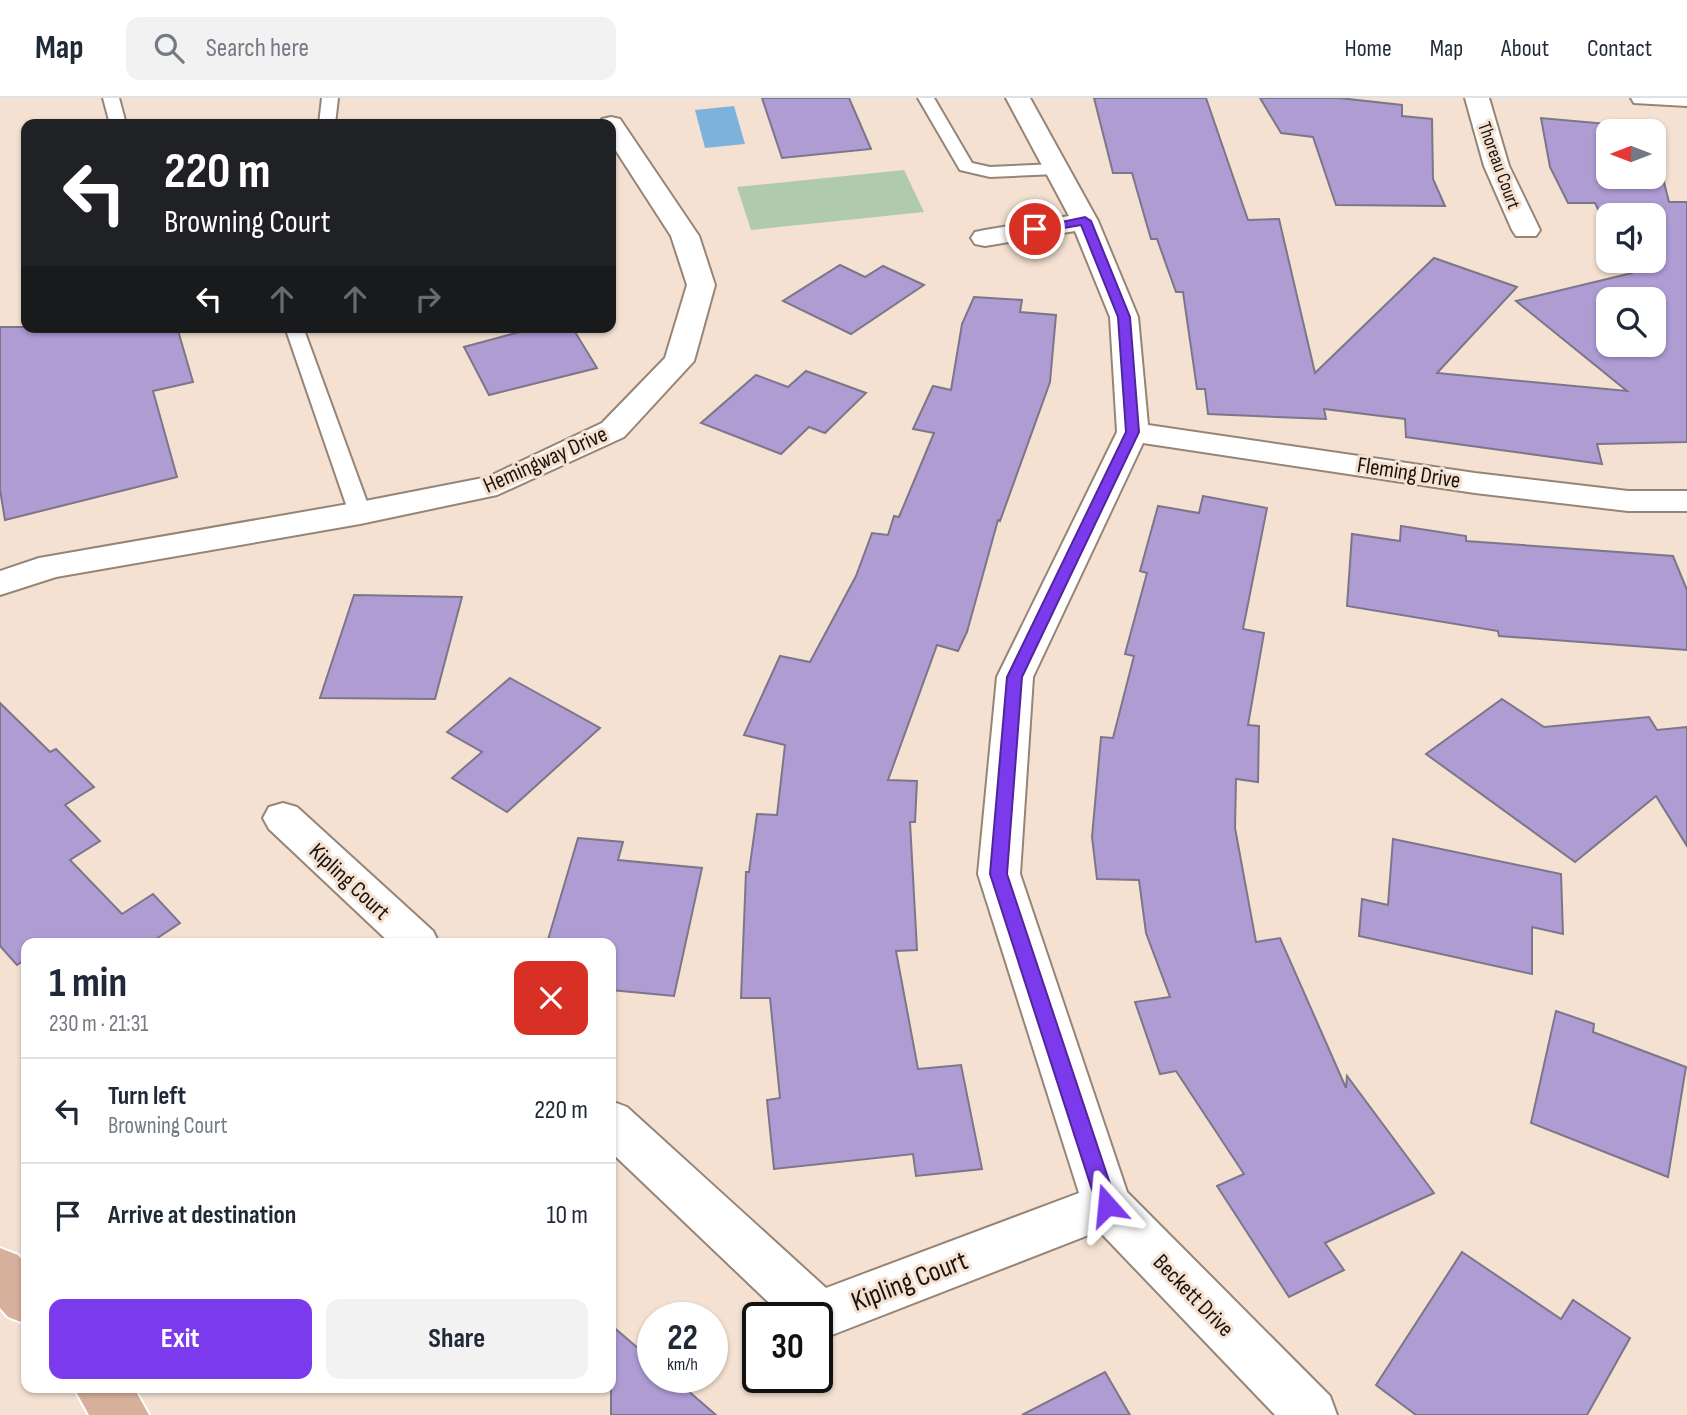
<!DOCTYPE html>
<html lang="en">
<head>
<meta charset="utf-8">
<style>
	:root { --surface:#fff; --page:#f2f2f3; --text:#1f2937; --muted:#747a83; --line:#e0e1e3; --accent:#7c3aed }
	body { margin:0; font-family:"Sofia Sans Condensed",sans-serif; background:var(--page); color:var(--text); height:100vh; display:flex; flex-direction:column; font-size:26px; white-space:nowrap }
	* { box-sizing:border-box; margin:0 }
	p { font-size:23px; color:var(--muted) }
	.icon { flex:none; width:38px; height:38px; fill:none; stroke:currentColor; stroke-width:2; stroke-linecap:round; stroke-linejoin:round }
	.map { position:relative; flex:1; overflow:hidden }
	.panel { position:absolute; left:21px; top:840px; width:595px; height:455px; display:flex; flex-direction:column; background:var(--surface); border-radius:14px; box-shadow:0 2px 5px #0004 }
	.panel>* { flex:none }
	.banner { position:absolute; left:21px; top:21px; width:595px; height:214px; border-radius:14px; box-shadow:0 2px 5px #0004; background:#202124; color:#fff; overflow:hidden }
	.needle { width:46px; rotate:270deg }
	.buttons { position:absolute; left:1596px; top:21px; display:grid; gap:14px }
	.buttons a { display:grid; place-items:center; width:70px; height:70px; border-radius:14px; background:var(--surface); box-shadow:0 2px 5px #0004; font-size:35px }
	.speed { position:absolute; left:637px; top:1204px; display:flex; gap:14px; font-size:35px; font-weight:700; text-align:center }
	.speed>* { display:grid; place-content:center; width:91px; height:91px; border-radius:50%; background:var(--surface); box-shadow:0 2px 5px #0004; line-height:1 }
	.speed small { font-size:18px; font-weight:400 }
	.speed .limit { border:4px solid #111; border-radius:10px; background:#fff; color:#111 }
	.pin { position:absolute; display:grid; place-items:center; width:60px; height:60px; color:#fff; margin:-30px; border:4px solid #fff; border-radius:50%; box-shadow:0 2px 7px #0007 }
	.me { position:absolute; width:77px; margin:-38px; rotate:342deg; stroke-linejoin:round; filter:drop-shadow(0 0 5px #0008) }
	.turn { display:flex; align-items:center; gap:24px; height:147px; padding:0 28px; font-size:32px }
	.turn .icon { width:91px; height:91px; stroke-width:2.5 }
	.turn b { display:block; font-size:49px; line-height:60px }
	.lanes { display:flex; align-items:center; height:66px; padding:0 28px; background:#0003; justify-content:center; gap:35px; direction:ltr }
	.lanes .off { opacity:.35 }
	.round { display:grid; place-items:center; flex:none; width:74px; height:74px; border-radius:14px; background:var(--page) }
	.head { display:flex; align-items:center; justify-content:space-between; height:119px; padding:0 28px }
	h1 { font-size:42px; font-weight:700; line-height:52px }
	.action { display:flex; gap:14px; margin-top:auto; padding:14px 28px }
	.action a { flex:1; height:80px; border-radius:14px; background:var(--accent); color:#fff; font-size:28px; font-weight:700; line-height:80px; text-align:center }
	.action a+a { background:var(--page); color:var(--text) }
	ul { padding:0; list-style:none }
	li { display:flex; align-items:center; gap:21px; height:105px; padding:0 28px; border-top:2px solid var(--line) }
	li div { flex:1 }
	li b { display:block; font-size:26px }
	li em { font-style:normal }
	header { display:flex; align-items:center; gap:42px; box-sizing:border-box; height:98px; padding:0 35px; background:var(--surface); border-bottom:2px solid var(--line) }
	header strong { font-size:33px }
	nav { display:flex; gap:38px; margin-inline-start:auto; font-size:24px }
	.search { width:490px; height:63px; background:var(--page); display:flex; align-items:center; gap:18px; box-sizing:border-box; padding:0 24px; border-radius:14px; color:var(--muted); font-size:26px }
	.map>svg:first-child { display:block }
</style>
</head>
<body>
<header>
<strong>Map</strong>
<div class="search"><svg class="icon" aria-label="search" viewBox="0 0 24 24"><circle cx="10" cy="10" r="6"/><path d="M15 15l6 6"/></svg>Search here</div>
<nav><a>Home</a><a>Map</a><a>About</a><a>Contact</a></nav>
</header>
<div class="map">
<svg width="1687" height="1317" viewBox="0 0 1687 1317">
	<rect width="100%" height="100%" fill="#f4e1d1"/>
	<polygon fill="#b0caac" points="904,72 924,114 751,132 737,89"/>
	<polygon fill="#7fb2db" points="734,8 745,46 705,50 695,12"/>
	<g fill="#ae9cd3" stroke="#7b7689" stroke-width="2" fill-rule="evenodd">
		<polygon points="762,0 849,0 871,51 782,60"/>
		<path d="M1094,0H1206L1248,122L1279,121L1315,275L1434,160L1517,189L1437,275L1627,293L1516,203L1632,175L1625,163H1654V117H1608V131L1595,105H1568L1550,69L1541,20L1641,29L1642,33H1608V79H1654V45L1669,104H1687V344L1597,346L1602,366L1406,339L1405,321L1324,311L1326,321L1208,316L1205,291H1197L1183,194H1176L1157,141H1151L1132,75H1113ZM1608,201H1654V247H1608Z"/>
		<polygon points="1260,0 1339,0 1402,7 1402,18 1432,21 1433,81 1445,108 1336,107 1313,39 1281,35"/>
		<polygon points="840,167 865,179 883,168 924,187 851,236 783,203"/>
		<polygon points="974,199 1022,202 1020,214 1056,217 1050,284 1000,423 998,422 967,534 958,553 937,547 888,682 917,683 915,724 910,724 917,852 896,853 918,971 961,967 982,1071 916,1078 913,1056 774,1071 767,1002 780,1000 770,900 741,900 746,774 749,774 757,716 777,717 785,647 744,637 780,558 810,564 856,478 872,435 888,437 894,418 899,419 934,335 913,331 933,288 951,292 962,226"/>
		<polygon points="0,229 177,229 193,284 153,293 177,379 5,422 0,392"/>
		<polygon points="538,229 572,229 597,270 489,297 464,249"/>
		<polygon points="806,273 866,295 825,335 809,329 781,356 701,325 756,277 788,289"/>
		<polygon points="1203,398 1267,410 1243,531 1264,535 1248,627 1259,628 1258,684 1236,681 1235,730 1256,844 1280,840 1346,990 1347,978 1434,1095 1325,1145 1344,1172 1289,1199 1217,1088 1244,1076 1176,973 1160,976 1135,904 1170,899 1146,835 1139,782 1097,781 1092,739 1101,639 1113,640 1134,558 1125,556 1147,475 1140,473 1158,408 1199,415"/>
		<polygon points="1401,428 1466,438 1466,443 1673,458 1687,492 1687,552 1499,538 1498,533 1347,508 1352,436 1400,443"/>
		<polygon points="354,497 462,499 435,601 320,600"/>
		<polygon points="510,580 600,630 507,714 452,680 482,654 447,634"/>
		<polygon points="1502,601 1544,629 1649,619 1657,632 1687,629 1687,748 1656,698 1575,764 1426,656"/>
		<polygon points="0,605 50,654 56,651 94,689 65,707 100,743 70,762 122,816 153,796 180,825 150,845 26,845 26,861 17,867 0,848"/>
		<polygon points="578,740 623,744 618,762 702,770 674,898 611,892 611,845 547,845"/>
		<polygon points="1393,741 1561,776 1563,836 1532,829 1532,876 1359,838 1362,801 1388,807"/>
		<polygon points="1556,913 1594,926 1593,934 1686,969 1668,1079 1531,1025"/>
		<polygon points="1462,1154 1561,1221 1573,1202 1630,1240 1587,1317 1416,1317 1376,1287"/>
		<polygon points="611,1227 653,1263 653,1279 672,1279 716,1317 611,1317"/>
		<polygon points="1105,1274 1130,1317 1022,1317"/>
	</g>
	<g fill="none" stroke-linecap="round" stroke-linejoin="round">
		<defs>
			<g id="lane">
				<polygon points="103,0 119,0 126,26 110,26"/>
				<polygon points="322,0 338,0 335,26 319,26"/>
				<polygon points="918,0 934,0 972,65 990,69 1057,66 1065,71 1057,76 990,79 960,72"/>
				<polygon points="285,229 303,229 371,415 367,420 360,422 349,415"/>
			</g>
			<g id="street">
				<polygon points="1006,0 1030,0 1098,123 1138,219 1148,327 1475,375 1628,393 1687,393 1687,413 1628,413 1475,395 1143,345 1033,579 1020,776 1127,1094 1330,1298 1337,1317 1275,1317 1099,1133 819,1242 817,1220 785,1220 611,1054 611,1003 627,1009 826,1190 1079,1095 978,776 997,579 1117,334 1110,219 1075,133 985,148 975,146 971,140 975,134 985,132 1069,118"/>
				<polygon points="1465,0 1489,0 1509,68 1540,132 1536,138 1516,138 1512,132 1484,68"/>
				<polygon points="1631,0 1687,0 1687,8 1634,5"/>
				<polygon points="611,19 620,21 699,138 715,187 694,263 624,339 497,397 360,426 56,479 0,497 0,473 39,460 360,404 488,379 602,325 665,260 687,187 671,138 611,45 611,26 599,26 602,21"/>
				<polygon points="283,705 297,709 433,833 439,845 390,845 269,731 263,720 269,709"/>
			</g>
			<g id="primary">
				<polygon points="0,1150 18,1157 26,1166 26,1226 8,1219 0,1210"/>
				<polygon points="74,1290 134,1290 149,1317 89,1317"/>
			</g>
		</defs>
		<use href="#lane" stroke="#968576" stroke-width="4"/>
		<use href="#street" stroke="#968576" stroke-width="4"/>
		<use href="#primary" stroke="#fff" stroke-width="4"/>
		<use href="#lane" fill="#fff" fill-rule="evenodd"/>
		<use href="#street" fill="#fff" fill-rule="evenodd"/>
		<use href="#primary" fill="#d6b09a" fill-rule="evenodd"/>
	</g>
	<polygon fill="#7c3aed" stroke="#51269a" stroke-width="2" points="1085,119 1091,123 1130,219 1139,334 1022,579 1007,776 1117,1107 1114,1113 1107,1116 1100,1113 1097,1107 990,776 1007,579 1126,334 1118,219 1081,127 1035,135 1029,131"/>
	<g text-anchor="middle" stroke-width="6" stroke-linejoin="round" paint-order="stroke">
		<g font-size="19" fill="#1a130e" stroke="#f4e1d1">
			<text transform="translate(1500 67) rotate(70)" y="7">Thoreau Court</text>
		</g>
		<g font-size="23" fill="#1a130e" stroke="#f4e1d1">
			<text transform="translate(545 361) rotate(-24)" y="8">Hemingway Drive</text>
			<text transform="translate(1409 374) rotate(9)" y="8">Fleming Drive</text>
			<text transform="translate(350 783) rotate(43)" y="8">Kipling Court</text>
			<text transform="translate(1194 1197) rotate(46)" y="8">Beckett Drive</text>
		</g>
		<g font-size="28" fill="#1a130e" stroke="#f4e1d1">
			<text transform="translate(909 1182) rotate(-21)" y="10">Kipling Court</text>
		</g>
	</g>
</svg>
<div class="buttons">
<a><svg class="needle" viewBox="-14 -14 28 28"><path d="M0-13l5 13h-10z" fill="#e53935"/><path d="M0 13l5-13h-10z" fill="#747a83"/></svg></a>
<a><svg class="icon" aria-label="sound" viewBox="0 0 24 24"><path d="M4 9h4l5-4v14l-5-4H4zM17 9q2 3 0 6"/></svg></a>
<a><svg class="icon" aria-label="search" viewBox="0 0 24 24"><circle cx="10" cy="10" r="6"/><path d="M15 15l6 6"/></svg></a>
</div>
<div class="speed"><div>22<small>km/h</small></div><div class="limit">30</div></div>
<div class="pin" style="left:1035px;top:131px;background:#d93025"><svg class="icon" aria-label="arrive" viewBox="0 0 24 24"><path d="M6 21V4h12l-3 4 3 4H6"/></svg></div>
<svg class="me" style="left:1107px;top:1107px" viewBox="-20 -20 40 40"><path d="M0-17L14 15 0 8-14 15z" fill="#7c3aed" stroke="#fff" stroke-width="4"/></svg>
<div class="banner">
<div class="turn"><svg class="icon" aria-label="left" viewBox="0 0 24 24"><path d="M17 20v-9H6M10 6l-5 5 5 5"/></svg><div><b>220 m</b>Browning Court</div></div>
<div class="lanes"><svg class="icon" aria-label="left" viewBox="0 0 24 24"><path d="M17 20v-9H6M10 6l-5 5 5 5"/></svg><svg class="icon off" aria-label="ahead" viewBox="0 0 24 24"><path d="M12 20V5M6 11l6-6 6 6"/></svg><svg class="icon off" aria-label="ahead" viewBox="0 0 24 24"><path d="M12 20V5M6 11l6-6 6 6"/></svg><svg class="icon off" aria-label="right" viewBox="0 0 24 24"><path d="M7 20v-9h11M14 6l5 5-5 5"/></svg></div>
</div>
<section class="panel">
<div class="head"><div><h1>1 min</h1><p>230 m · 21:31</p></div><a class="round" style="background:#d93025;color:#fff"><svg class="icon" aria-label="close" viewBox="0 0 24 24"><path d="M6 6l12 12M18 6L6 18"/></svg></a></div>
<ul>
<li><svg class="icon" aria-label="left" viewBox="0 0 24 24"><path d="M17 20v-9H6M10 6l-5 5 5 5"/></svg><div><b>Turn left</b><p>Browning Court</p></div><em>220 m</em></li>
<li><svg class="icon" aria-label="arrive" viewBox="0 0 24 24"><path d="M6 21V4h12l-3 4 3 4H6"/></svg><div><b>Arrive at destination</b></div><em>10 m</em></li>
</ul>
<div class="action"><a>Exit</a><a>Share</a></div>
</section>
</div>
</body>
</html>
